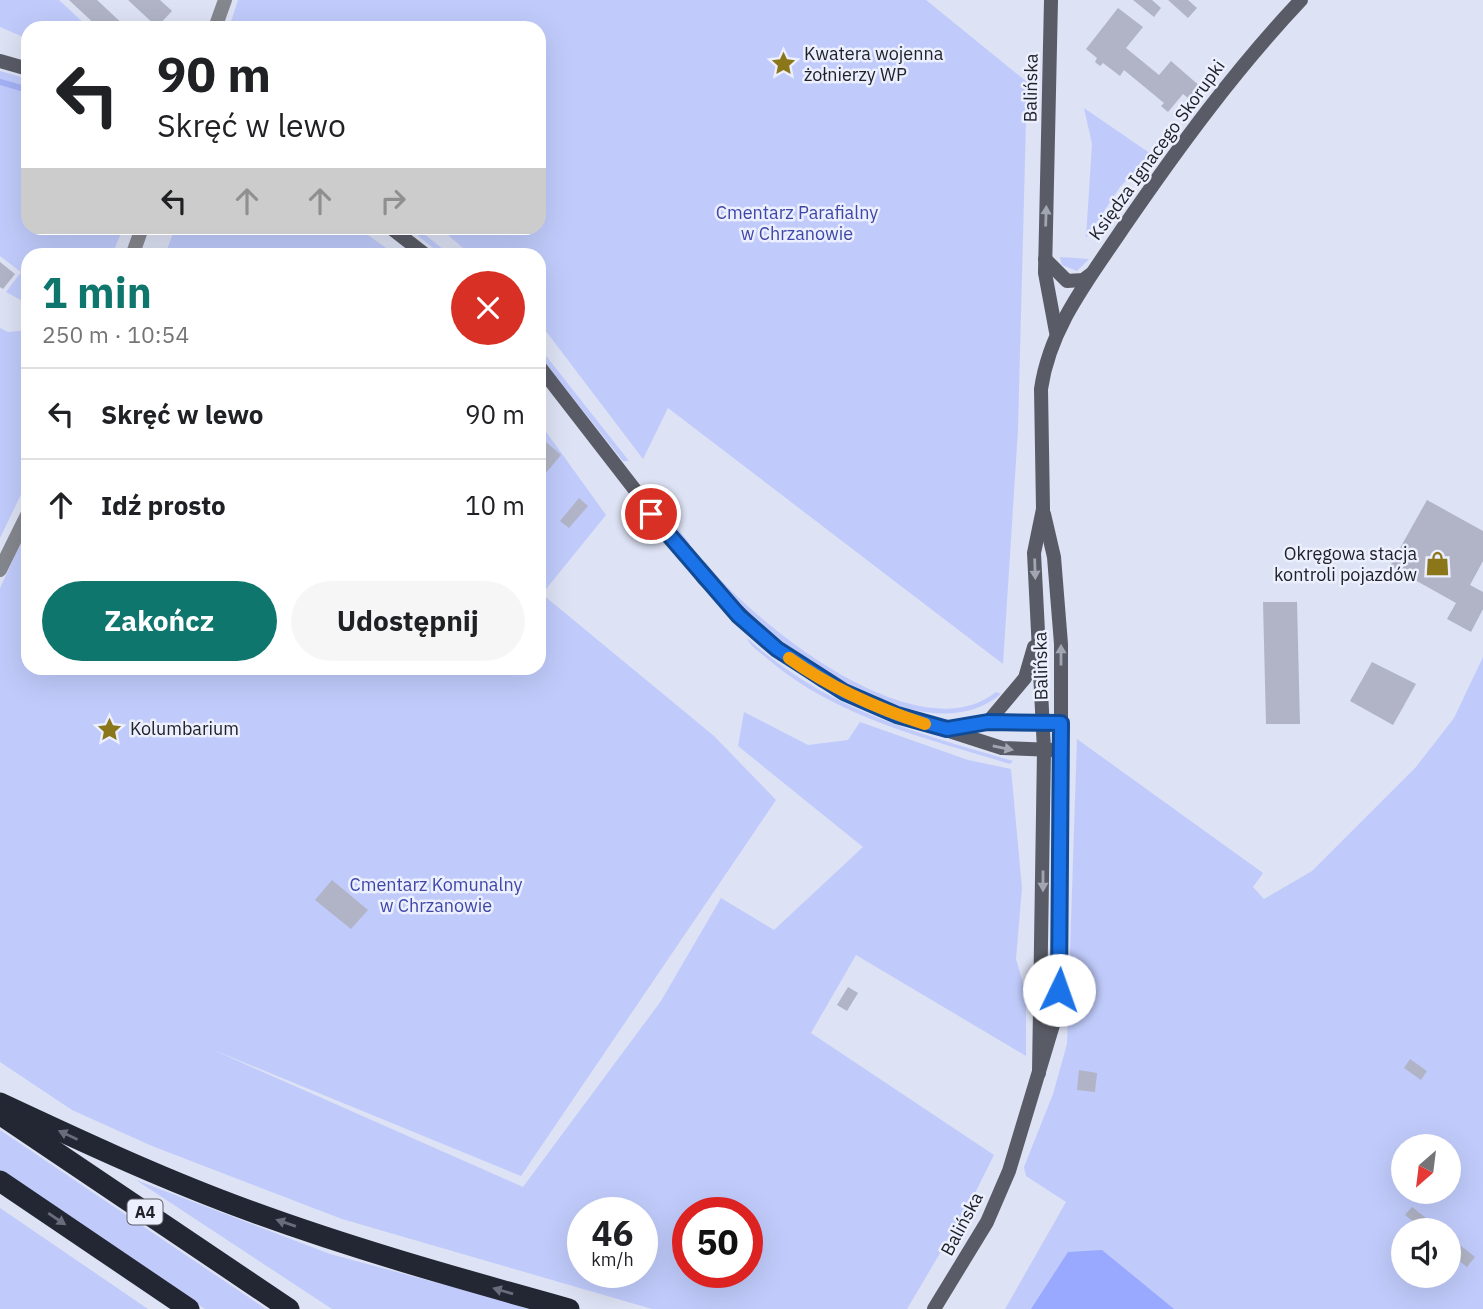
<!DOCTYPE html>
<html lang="pl">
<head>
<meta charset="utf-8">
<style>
	:root { --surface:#fff; --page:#f6f6f6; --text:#202124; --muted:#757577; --line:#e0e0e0; --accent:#0f766e }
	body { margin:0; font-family:"IBM Plex Sans",sans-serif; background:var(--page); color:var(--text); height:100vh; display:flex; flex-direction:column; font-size:26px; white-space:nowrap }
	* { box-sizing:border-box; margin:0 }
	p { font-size:23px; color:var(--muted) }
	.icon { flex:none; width:38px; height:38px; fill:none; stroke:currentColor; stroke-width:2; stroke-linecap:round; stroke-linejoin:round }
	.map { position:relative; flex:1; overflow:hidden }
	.side { position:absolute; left:21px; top:248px; width:525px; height:427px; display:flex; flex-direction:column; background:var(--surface); border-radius:21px; box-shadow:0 7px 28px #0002 }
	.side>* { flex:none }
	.guide { position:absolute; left:21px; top:21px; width:525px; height:214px; border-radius:21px; box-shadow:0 7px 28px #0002; background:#fff; color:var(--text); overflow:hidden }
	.needle { width:46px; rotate:208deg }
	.fabs { position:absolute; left:1391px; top:1134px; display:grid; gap:14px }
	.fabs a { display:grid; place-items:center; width:70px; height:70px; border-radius:50%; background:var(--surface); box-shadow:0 7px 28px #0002; font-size:35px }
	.speed { position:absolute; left:567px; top:1197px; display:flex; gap:14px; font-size:35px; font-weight:700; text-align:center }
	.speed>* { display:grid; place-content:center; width:91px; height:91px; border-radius:50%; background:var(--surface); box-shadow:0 7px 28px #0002; line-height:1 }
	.speed small { font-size:18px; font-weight:400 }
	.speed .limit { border:10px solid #d22; background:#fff; color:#111 }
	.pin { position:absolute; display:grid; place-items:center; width:60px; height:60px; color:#fff; margin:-30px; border:4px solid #fff; border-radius:50%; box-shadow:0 2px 7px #0007 }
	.me { position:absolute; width:77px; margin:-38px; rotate:3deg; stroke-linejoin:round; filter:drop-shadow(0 0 5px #0008) }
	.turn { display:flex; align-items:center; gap:24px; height:147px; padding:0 21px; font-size:32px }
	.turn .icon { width:91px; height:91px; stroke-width:2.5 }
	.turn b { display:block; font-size:49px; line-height:60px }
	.lanes { display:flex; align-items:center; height:66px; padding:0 21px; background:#0003; justify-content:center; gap:35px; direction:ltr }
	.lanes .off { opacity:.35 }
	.round { display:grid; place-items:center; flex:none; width:74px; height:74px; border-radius:37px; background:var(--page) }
	.headline { display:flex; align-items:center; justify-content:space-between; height:119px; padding:0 21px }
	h1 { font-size:42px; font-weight:700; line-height:52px; color:var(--accent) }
	.button { display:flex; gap:14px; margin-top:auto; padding:14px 21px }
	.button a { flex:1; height:80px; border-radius:42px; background:var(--accent); color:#fff; font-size:28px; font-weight:700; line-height:80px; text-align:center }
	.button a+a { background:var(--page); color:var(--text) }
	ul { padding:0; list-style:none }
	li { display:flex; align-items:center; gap:21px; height:91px; padding:0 21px; border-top:2px solid var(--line) }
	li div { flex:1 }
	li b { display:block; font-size:26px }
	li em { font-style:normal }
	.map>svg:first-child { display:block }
</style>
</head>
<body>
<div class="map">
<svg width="1483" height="1309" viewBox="0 0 1483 1309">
	<rect width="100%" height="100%" fill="#dde2f4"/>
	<g fill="#c0cbfb" fill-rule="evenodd">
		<polygon points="0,0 59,0 89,28 28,28 28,39 0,27"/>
		<polygon points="238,0 926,0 1027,82 1018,430 1003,664 668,408 643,459 539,322 539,256 471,255 440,228 539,228 539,28 229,28"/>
		<polygon points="0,71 28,79 28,228 123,228 112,255 28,256 28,304 6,292 21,272 0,256"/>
		<polygon points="1084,108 1151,154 1120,187 1086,238 1092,144"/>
		<polygon points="175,228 358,228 396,255 165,255"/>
		<polygon points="408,228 417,228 450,255 442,255"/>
		<polygon points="1060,257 1089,259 1077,271 1062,265"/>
		<polygon points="0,328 8,332 28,330 28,480 0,538"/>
		<polygon points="539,347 629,461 623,461 539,355"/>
		<path d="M539,422L606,515L542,594L714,736L776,800L521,1176L211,1049L523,1187L661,1001L721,898L774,930L863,847L738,746L744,712L808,745L848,740L860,722L968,760L1011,769L1022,888L1016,959L1026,993V1056L856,955L811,1033L994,1155L971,1201L907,1309H652L342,1219L152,1146L72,1110L0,1062V588L28,528V668H539ZM583,1213H642V1272H583ZM688,1213H747V1272H688Z"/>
		<polygon points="647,489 690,544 684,545 646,495"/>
		<path d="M699,562H705C754,623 917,755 996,692L1001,694C917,764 752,628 699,562Z"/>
		<path d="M747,638C829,711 911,731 1013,761L1010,764C926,738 837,718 769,660C762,654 749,645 747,638Z"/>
		<path d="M1483,657V1309H1005L1066,1202L1026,1176L1024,1167L1053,1094L1067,1044L1077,739L1263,873L1253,887L1264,899L1312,871L1416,767L1454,718ZM1404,1146H1449V1192H1404ZM1404,1230H1449V1276H1404Z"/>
		<polygon points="0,1130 266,1309 205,1309 0,1171"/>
		<polygon points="136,1180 330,1254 534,1309 332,1309"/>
		<polygon points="0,1208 148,1309 0,1309"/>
	</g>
	<polygon fill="#98a9ff" points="1102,1250 1174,1309 1031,1309 1068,1252"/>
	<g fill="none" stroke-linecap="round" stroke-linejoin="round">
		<polyline stroke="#a3b1f6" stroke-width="6" points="0,82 28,90"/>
	</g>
	<g fill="#b0b4c6">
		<polygon points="69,0 97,0 127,28 99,28"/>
		<polygon points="128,0 160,0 172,11 157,27"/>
		<polygon points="1133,0 1152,0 1161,8 1154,17"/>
		<polygon points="1168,0 1188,0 1197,8 1188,18"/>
		<polygon points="1118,8 1143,27 1126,48 1159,75 1171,61 1202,88 1193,102 1183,94 1168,112 1161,106 1164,103 1124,70 1120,76 1103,63 1100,66 1095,62 1097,58 1086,49"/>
		<polygon points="0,262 15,274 3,289 0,287"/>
		<polygon points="539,436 561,455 539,481"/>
		<polygon points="579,498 588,506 569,528 560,521"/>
		<polygon points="1427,500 1483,531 1483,561 1470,585 1483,592 1483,609 1471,632 1447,619 1456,603 1390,566"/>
		<polygon points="1263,602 1297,602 1300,724 1266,724"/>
		<polygon points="1372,662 1416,684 1393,725 1350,701"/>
		<polygon points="332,880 368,910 351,929 315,900"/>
		<polygon points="848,987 858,993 847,1011 837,1005"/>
		<polygon points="1410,1059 1427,1071 1421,1080 1404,1068"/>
		<polygon points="1079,1070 1097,1073 1095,1092 1077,1090"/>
		<polygon points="1412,1207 1426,1218 1420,1227 1405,1215"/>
		<polygon points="1455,1241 1475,1257 1467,1267 1449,1253"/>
	</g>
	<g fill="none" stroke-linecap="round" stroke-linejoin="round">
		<g stroke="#85878e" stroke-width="14">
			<polyline points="215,28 225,0"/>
			<polyline points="132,256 142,228"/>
			<polyline points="0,570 28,513"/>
		</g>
		<g stroke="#595c66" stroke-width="14">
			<polyline points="1051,0 1045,273 1056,332"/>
			<polyline points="0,61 28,69"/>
			<polyline points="391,228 427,256"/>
			<polyline points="1045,259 1067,281 1083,280 1091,274"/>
			<polyline points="539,366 704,579 777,649 823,681 884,710 1002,748 1054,750"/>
			<polyline points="988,722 1025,678 1034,647"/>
			<polyline points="949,729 988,722 1050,723"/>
			<path d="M1039,1073L1044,750L1034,553L1043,509L1041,389C1050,327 1089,279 1123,228C1178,148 1234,71 1301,0"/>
			<polyline points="934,1309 987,1222 1009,1171 1056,1015 1061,934 1061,644 1054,557 1044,514"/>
		</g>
		<g stroke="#232633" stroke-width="21">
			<path d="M0,1103C77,1139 154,1175 234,1205C343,1246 457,1278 569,1309"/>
			<polyline points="1,1115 289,1309"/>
			<polyline points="0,1181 189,1309"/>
		</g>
	</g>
	<defs><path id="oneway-solid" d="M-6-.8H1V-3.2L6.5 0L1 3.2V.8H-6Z" transform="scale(1.75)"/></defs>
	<g fill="#a2a6b2">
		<use href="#oneway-solid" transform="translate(1046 216) rotate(-88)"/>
		<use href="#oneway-solid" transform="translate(1035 569) rotate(88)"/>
		<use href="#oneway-solid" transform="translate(1061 655) rotate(-90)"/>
		<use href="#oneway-solid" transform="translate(1003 748) rotate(11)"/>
		<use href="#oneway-solid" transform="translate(1043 881) rotate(90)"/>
	</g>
	<g fill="#696c7a">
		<use href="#oneway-solid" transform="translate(68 1135) rotate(-155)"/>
		<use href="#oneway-solid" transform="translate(57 1219) rotate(34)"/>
		<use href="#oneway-solid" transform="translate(286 1223) rotate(-161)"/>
		<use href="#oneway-solid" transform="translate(503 1291) rotate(-164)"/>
	</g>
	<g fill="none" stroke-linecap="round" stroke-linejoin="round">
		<defs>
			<polyline id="route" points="651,514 739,616 777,649 844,692 897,715 947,729 988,722 1061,723 1059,990"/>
		</defs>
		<use href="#route" stroke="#114b97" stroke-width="18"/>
		<use href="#route" stroke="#1a73e8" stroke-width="12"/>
		<path stroke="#f59e0b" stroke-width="12" d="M789,658C831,688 875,708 925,724"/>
	</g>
	<defs>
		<symbol id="sight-bare" viewBox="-9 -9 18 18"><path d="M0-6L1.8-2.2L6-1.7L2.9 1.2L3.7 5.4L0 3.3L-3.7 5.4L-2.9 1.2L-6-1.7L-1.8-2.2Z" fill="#8b761a" stroke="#ebeffe" stroke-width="2.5" paint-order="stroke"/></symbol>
		<symbol id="shop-bare" viewBox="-9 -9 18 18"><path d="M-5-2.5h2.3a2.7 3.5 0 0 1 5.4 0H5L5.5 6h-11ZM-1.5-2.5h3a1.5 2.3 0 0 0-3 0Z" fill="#8b761a" stroke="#ebeffe" stroke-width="2.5" paint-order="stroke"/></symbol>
	</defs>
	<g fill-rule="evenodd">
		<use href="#sight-bare" x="766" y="46" width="35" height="35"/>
		<use href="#shop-bare" x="1420" y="546" width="35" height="35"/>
		<use href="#sight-bare" x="92" y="712" width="35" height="35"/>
	</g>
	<g text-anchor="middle" stroke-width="5" stroke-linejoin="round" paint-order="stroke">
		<rect fill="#ebeffe" stroke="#5e6069" stroke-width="2" x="127.5" y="1199.5" width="35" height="25" rx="5"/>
		<g font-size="16" font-weight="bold" fill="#212229">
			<text x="145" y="1218">A4</text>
		</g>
		<g font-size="18" fill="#212229" stroke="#ebeffe" text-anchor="start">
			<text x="804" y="60">Kwatera wojenna<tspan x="804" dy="21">żołnierzy WP</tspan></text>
			<text x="1417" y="560" text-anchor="end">Okręgowa stacja<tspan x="1417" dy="21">kontroli pojazdów</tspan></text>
			<text x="130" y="735">Kolumbarium</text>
		</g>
		<g font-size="18" fill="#212229" stroke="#ebeffe">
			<text transform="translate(1031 88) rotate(-89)" y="6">Balińska</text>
			<text transform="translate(1157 150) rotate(-54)" y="6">Księdza Ignacego Skorupki</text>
			<text transform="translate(1041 666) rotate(-91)" y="6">Balińska</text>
			<text transform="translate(962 1224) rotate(-62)" y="6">Balińska</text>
		</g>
		<g font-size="18" fill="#3e46a8" stroke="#ebeffe">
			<text x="797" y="219">Cmentarz Parafialny<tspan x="797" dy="21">w Chrzanowie</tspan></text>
			<text x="436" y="891">Cmentarz Komunalny<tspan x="436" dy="21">w Chrzanowie</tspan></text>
		</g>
	</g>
</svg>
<div class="fabs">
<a><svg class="needle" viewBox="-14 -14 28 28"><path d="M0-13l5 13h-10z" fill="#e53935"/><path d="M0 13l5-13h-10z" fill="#757577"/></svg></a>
<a><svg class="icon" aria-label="sound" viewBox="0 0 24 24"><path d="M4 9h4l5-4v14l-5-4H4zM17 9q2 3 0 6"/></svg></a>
</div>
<div class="speed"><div>46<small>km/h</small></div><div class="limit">50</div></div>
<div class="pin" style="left:651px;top:514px;background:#d93025"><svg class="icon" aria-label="arrive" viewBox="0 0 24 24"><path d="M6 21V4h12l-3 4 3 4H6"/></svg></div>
<svg class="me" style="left:1059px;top:990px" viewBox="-20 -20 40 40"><circle r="19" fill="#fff"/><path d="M0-13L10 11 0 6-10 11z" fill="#1a73e8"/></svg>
<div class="guide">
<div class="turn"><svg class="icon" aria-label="left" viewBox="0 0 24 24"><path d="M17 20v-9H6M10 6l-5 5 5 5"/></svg><div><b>90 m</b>Skręć w lewo</div></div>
<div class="lanes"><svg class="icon" aria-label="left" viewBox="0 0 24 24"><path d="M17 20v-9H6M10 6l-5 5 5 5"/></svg><svg class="icon off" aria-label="ahead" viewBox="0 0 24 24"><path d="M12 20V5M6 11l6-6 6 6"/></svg><svg class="icon off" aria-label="ahead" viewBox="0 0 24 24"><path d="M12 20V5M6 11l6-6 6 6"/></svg><svg class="icon off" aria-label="right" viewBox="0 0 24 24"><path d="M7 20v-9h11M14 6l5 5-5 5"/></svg></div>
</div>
<section class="side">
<div class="headline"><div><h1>1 min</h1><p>250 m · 10:54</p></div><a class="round" style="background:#d93025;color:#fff"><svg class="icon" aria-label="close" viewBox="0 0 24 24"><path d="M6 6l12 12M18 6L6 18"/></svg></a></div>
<ul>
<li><svg class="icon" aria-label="left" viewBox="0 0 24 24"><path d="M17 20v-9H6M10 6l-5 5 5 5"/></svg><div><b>Skręć w lewo</b></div><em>90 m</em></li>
<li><svg class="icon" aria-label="ahead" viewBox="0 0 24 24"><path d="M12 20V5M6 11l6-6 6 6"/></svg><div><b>Idź prosto</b></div><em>10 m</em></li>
</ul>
<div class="button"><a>Zakończ</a><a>Udostępnij</a></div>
</section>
</div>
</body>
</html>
